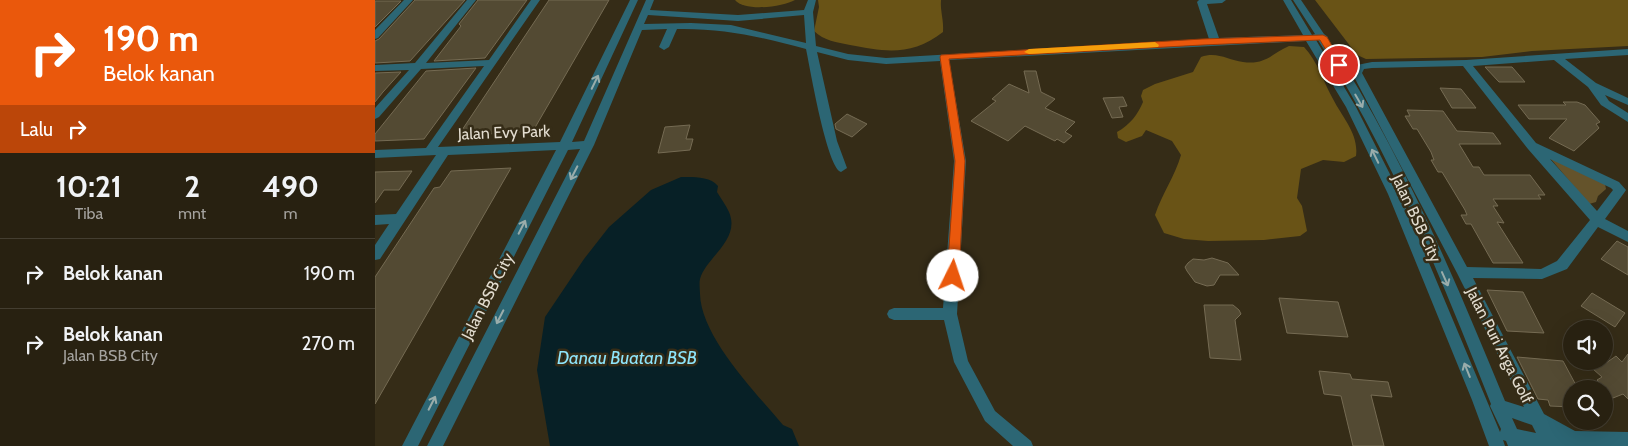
<!DOCTYPE html>
<html lang="id">
<head>
<meta charset="utf-8">
<style>
	:root { --surface:#282111; --page:#30291a; --text:#f1f3f6; --muted:#a5a39f; --line:#443e31 }
	body { margin:0; font-family:Cabin,sans-serif; background:var(--page); color:var(--text); height:100vh; display:flex; flex-direction:column; font-size:19px; white-space:nowrap }
	* { box-sizing:border-box; margin:0 }
	p { font-size:16px; color:var(--muted) }
	.icon { flex:none; width:28px; height:28px; fill:none; stroke:currentColor; stroke-width:2; stroke-linecap:round; stroke-linejoin:round }
	.map { position:relative; flex:1; overflow:hidden }
	.sheet { display:flex; flex-direction:column; background:var(--surface); width:375px }
	.sheet>* { flex:none }
	.guide { background:#ea580c; color:#fff; overflow:hidden }
	.tools { position:absolute; left:1188px; top:320px; display:grid; gap:10px }
	.tools a { display:grid; place-items:center; width:50px; height:50px; border-radius:50%; background:var(--surface); box-shadow:0 5px 20px #0002,0 0 0 1px var(--line); font-size:25px }
	.pin { position:absolute; display:grid; place-items:center; width:42px; height:42px; color:#fff; margin:-21px; border:2px solid #fff; border-radius:50%; box-shadow:0 1px 5px #0007 }
	.me { position:absolute; width:55px; margin:-28px; rotate:4deg; stroke-linejoin:round; filter:drop-shadow(0 0 4px #0008) }
	.turn { display:flex; align-items:center; gap:18px; height:105px; padding:0 20px; font-size:22px }
	.turn .icon { width:65px; height:65px; stroke-width:2.5 }
	.turn b { display:block; font-size:35px; line-height:42px }
	.then { display:flex; align-items:center; height:48px; padding:0 20px; background:#0003; gap:10px; font-size:19px }
	.eta { display:flex; justify-content:space-evenly; align-items:center; height:85px; text-align:center }
	.eta b { font-size:30px; font-weight:700; line-height:35px }
	ul { padding:0; list-style:none }
	li { display:flex; align-items:center; gap:15px; height:70px; padding:0 20px; border-top:1px solid var(--line) }
	li div { flex:1 }
	li b { display:block; font-size:19px }
	li em { font-style:normal }
	main { display:flex; flex:1; min-height:0 }
	.map>svg:first-child { display:block }
</style>
</head>
<body>
<main>
<section class="sheet">
<div class="guide">
<div class="turn"><svg class="icon" aria-label="right" viewBox="0 0 24 24"><path d="M7 20v-9h11M14 6l5 5-5 5"/></svg><div><b>190 m</b>Belok kanan</div></div>
<div class="then">Lalu<svg class="icon" aria-label="right" viewBox="0 0 24 24"><path d="M7 20v-9h11M14 6l5 5-5 5"/></svg></div>
</div>
<div class="eta">
<div><b>10:21</b><p>Tiba</p></div>
<div><b>2</b><p>mnt</p></div>
<div><b>490</b><p>m</p></div>
</div>
<ul>
<li><svg class="icon" aria-label="right" viewBox="0 0 24 24"><path d="M7 20v-9h11M14 6l5 5-5 5"/></svg><div><b>Belok kanan</b></div><em>190 m</em></li>
<li><svg class="icon" aria-label="right" viewBox="0 0 24 24"><path d="M7 20v-9h11M14 6l5 5-5 5"/></svg><div><b>Belok kanan</b><p>Jalan BSB City</p></div><em>270 m</em></li>
</ul>
</section>
<div class="map">
<svg width="1253" height="446" viewBox="0 0 1253 446">
	<rect width="100%" height="100%" fill="#352c17"/>
	<polygon fill="#64532b" points="1175,158 1230,184 1231,189 1223,196 1221,202 1214,204"/>
	<g fill="#695316">
		<path d="M360,0H420C408,7 369,12 360,0Z"/>
		<path d="M443,0H566C565,11 569,20 568,32C537,56 511,52 475,45C462,42 449,41 439,31L444,7Z"/>
		<polygon points="940,0 1253,0 1253,46 1157,51 1107,57 991,59 982,55"/>
		<path d="M914,46L929,47C943,62 948,81 958,99C967,117 984,134 981,156L969,162L948,160L926,169L922,198L927,206L932,231L925,236L889,240L833,241L809,239L789,233L780,215C787,194 800,176 806,155L797,141L771,130L767,136L751,142L743,138L742,132C755,125 763,114 768,102L766,96L768,90L780,84L818,72L826,57C842,51 853,60 868,62C891,65 896,54 914,46Z"/>
	</g>
	<path fill="#072026" d="M306,177C318,177 335,176 343,186L342,192C346,199 351,205 354,212C366,240 331,257 325,279C324,283 325,290 325,294C326,337 381,393 408,425L417,429L424,446H175L162,370L170,317L209,259L234,227L276,190Z"/>
	<g fill="#534a33" stroke="#756b53">
		<polygon points="40,0 90,0 35,61 0,63 0,41 4,39"/>
		<polygon points="103,0 152,0 110,58 59,61 86,26 84,24"/>
		<polygon points="174,0 234,0 158,131 83,136"/>
		<polygon points="0,1 26,1 0,27"/>
		<polygon points="1110,67 1137,67 1150,82 1124,82"/>
		<polygon points="101,68 49,139 0,141 0,134 51,71"/>
		<polygon points="649,71 661,71 666,92 680,99 670,108 700,122 690,132 697,136 689,143 682,139 680,141 650,126 633,141 596,121 621,101 617,99 634,84 654,93"/>
		<polygon points="26,72 8,92 0,102 0,73"/>
		<polygon points="1065,88 1086,89 1101,108 1077,108"/>
		<polygon points="748,97 752,106 744,107 748,117 737,118 728,98"/>
		<polygon points="1188,102 1202,102 1210,105 1225,122 1221,124 1224,128 1199,151 1174,138 1192,119 1154,119 1143,105 1191,105"/>
		<polygon points="1032,110 1068,111 1082,131 1118,133 1126,144 1084,144 1098,167 1104,167 1109,175 1155,175 1170,195 1163,195 1166,199 1118,199 1123,206 1118,206 1129,223 1122,222 1148,263 1118,263 1096,224 1091,224 1086,215 1092,215 1090,210 1067,172 1063,172 1056,160 1059,160 1056,152 1042,129 1038,129 1030,116 1035,116"/>
		<polygon points="472,114 492,124 477,137 461,129 460,124"/>
		<polygon points="315,125 311,139 318,139 315,150 283,153 290,127"/>
		<polygon points="136,168 125,187 0,404 0,277 59,188 65,187 76,171"/>
		<polygon points="37,171 24,190 9,190 0,203 0,172"/>
		<polygon points="1242,241 1253,247 1253,275 1226,259"/>
		<polygon points="837,258 853,263 864,275 845,275 839,285 832,286 820,282 812,271 810,267 813,263 818,259 829,260"/>
		<polygon points="1112,290 1148,292 1169,333 1132,331"/>
		<polygon points="1217,293 1250,313 1240,327 1206,306"/>
		<polygon points="904,298 963,302 973,337 912,333"/>
		<polygon points="829,305 858,305 864,310 866,314 860,320 866,360 835,358"/>
		<polygon points="1253,354 1253,399 1248,394 1238,398 1222,385 1225,383 1222,380 1227,377 1218,369 1222,367 1215,361 1231,363 1241,356 1247,362"/>
		<polygon points="1142,357 1188,361 1203,389 1196,389 1196,407 1175,406 1173,400 1163,399"/>
		<polygon points="944,371 975,374 977,379 1013,382 1017,397 996,395 1009,446 978,446 966,396 949,394"/>
	</g>
	<g fill="none" stroke-linecap="round" stroke-linejoin="round">
		<g fill="#2c6674" fill-rule="evenodd">
			<polygon points="29,0 38,0 3,38 0,39 0,30"/>
			<path d="M92,0H101L51,63L114,60L156,0H165L63,147L185,142L255,0H263L197,142L209,141L271,0H279L275,10L363,15L429,10L433,0H441L438,12L441,46L473,54L511,58L834,39L822,2L824,0H851L847,3L832,4L844,38L928,35L908,0H916L937,35L940,34L918,0H926L949,34L953,37L952,38C1026,151 1079,277 1130,401L1149,407L1082,273L977,73L982,65L997,62L1091,60L1253,49V55L1190,59L1221,83L1253,98V105L1230,95L1234,101L1253,113V122L1226,105L1213,87L1179,60L1098,66L1161,143L1244,182L1251,190L1249,193L1230,219L1253,231V242L1223,227L1192,269L1167,279L1098,278L1169,414L1200,431L1253,432V446H1133L1131,441L1128,440L1130,446H1114L1097,400L1013,194L971,107L931,41L574,60L591,161L582,314L593,361L620,411L656,441L658,446H638L610,421L579,362L569,320H519L514,318L512,314L514,310L519,308H568L579,161L565,61L511,64L473,60L442,52L462,141L472,168L466,172C452,168 435,68 431,49C388,37 347,28 302,29L294,47L289,50L284,47L292,29L267,30L219,145L68,446H52L205,149L193,150L43,446H27L181,150L73,155L5,259L0,260V245L14,224L0,225V215L21,214L61,155L0,158V150L51,148L109,66L46,69L4,117L0,119V108L34,70L0,71V65L40,63ZM273,15L363,21L429,15L431,43L356,25L316,23L269,24ZM941,40H943C1016,153 1067,280 1116,404L1115,406L1126,429L1125,432L1025,194L981,107ZM1088,66L1153,149L1215,220L1182,261L1166,269L1092,267L987,73L989,69L997,68ZM1175,159L1236,188L1238,190L1222,211ZM1137,418L1157,425L1161,433L1142,429Z"/>
		</g>
	</g>
	<defs><path id="oneway-shaft" d="M-6 0H5M1.5-3L5.5 0L1.5 3" fill="none" stroke-width="1.6" stroke-linecap="round" stroke-linejoin="round" transform="scale(1.25)"/></defs>
	<g stroke="#9aadab">
		<use href="#oneway-shaft" transform="translate(220 82) rotate(-64)"/>
		<use href="#oneway-shaft" transform="translate(984 101) rotate(60)"/>
		<use href="#oneway-shaft" transform="translate(1000 156) rotate(-116)"/>
		<use href="#oneway-shaft" transform="translate(199 173) rotate(117)"/>
		<use href="#oneway-shaft" transform="translate(147 227) rotate(-63)"/>
		<use href="#oneway-shaft" transform="translate(1070 279) rotate(66)"/>
		<use href="#oneway-shaft" transform="translate(125 317) rotate(117)"/>
		<use href="#oneway-shaft" transform="translate(1092 370) rotate(-112)"/>
		<use href="#oneway-shaft" transform="translate(57 403) rotate(-63)"/>
	</g>
	<polygon fill="#ea580c" stroke="#983908" points="948,35 952,37 968,65 967,67 961,67 945,40 827,45 574,59 590,161 584,276 582,279 573,279 572,276 580,161 565,57 566,55 827,39"/>
	<polygon fill="#f59e0b" points="780,42 784,45 783,47 654,54 649,52 654,49"/>
	<g text-anchor="middle" stroke-width="5" stroke-linejoin="round" paint-order="stroke">
		<g font-size="16" fill="#e3ddd0" stroke="#352c17">
			<text transform="translate(129 132) rotate(-2)" y="6">Jalan Evy Park</text>
			<text transform="translate(1042 218) rotate(65)" y="6">Jalan BSB City</text>
			<text transform="translate(112 296) rotate(-63)" y="6">Jalan BSB City</text>
			<text transform="translate(1125 345) rotate(63)" y="6">Jalan Puri Arga Golf</text>
		</g>
		<g font-size="18" font-style="italic" fill="#8ee5fb" stroke="#352c17">
			<text x="252" y="364">Danau Buatan BSB</text>
		</g>
	</g>
</svg>
<div class="tools">
<a><svg class="icon" aria-label="sound" viewBox="0 0 24 24"><path d="M4 9h4l5-4v14l-5-4H4zM17 9q2 3 0 6"/></svg></a>
<a><svg class="icon" aria-label="search" viewBox="0 0 24 24"><circle cx="10" cy="10" r="6"/><path d="M15 15l6 6"/></svg></a>
</div>
<div class="pin" style="left:964px;top:65px;background:#d93025"><svg class="icon" aria-label="arrive" viewBox="0 0 24 24"><path d="M6 21V4h12l-3 4 3 4H6"/></svg></div>
<svg class="me" style="left:578px;top:276px" viewBox="-20 -20 40 40"><circle r="19" fill="#fff"/><path d="M0-13L10 11 0 6-10 11z" fill="#ea580c"/></svg>
</div>
</main>
</body>
</html>
